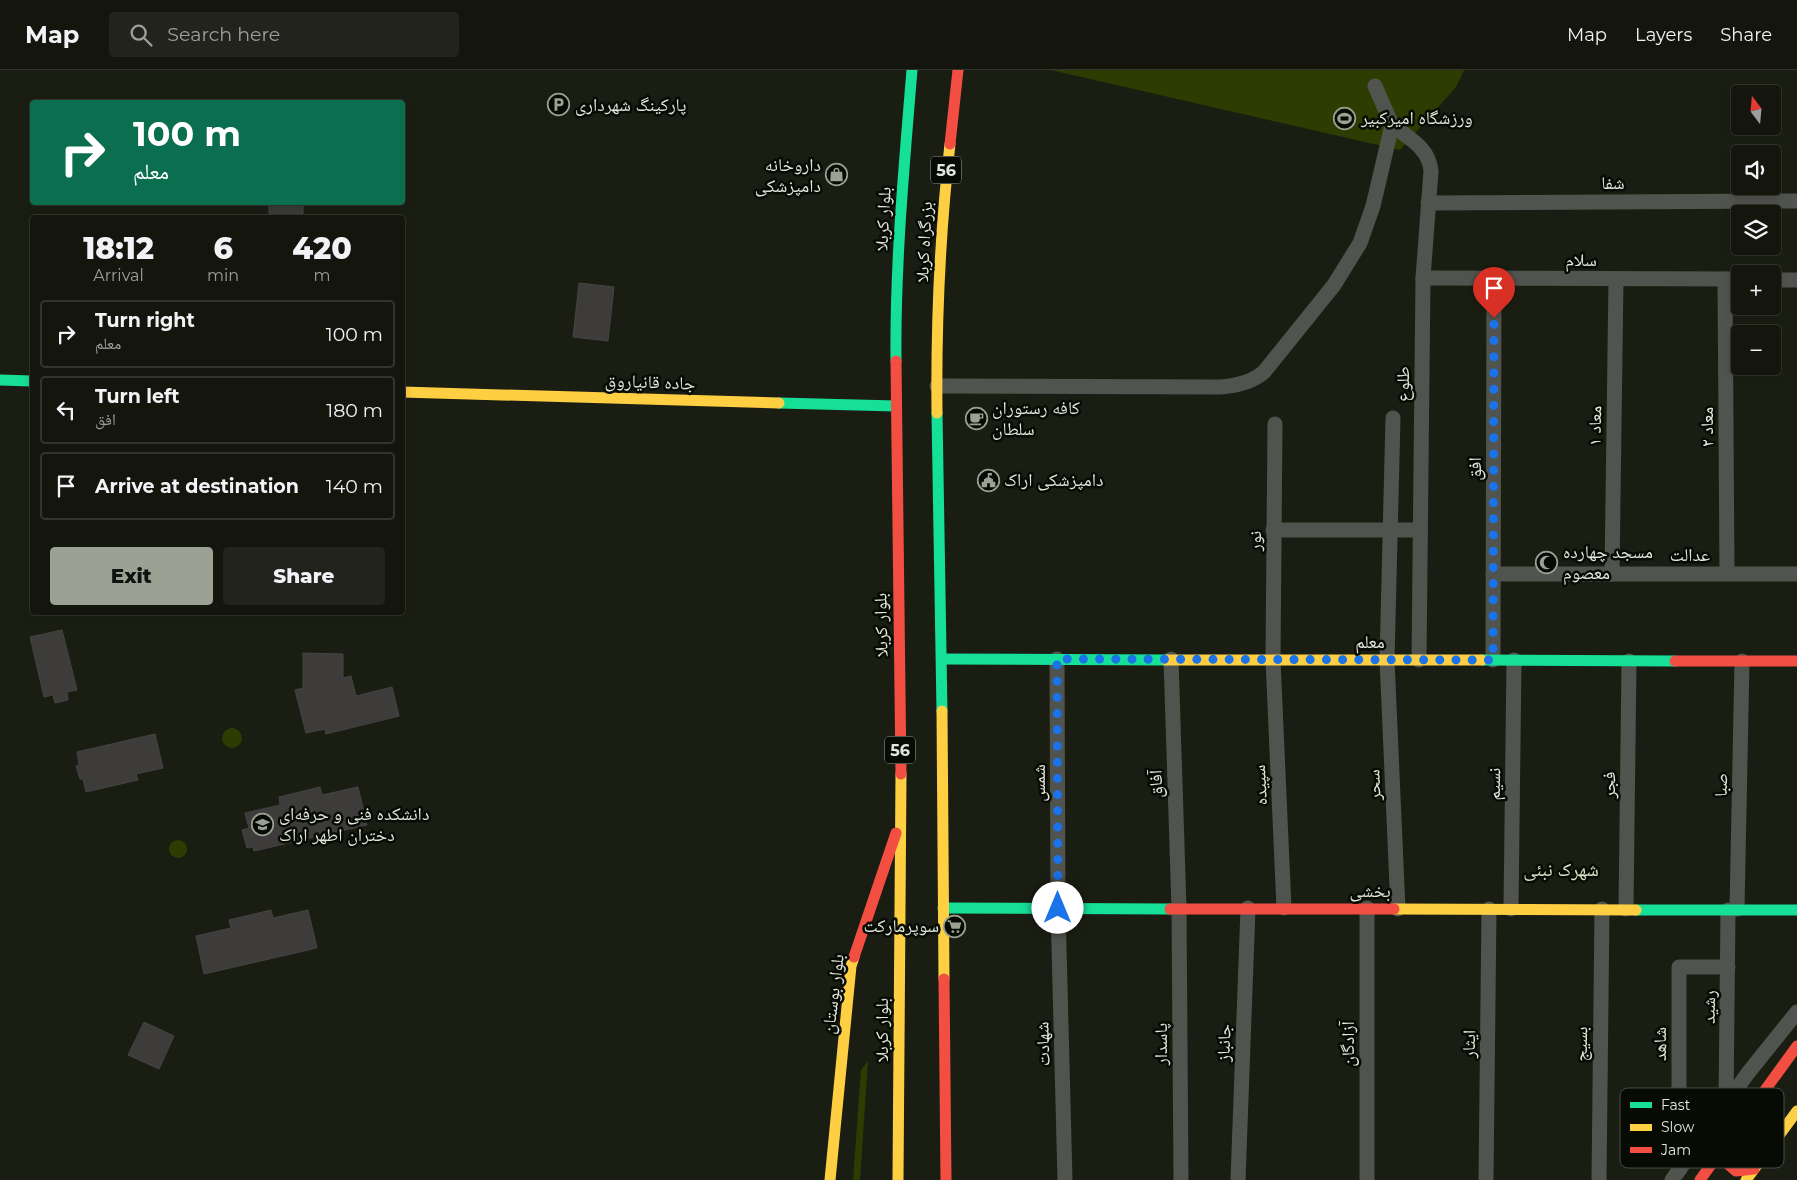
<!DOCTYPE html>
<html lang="en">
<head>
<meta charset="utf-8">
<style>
	:root { --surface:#14160e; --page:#21231c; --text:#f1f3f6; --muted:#9d9f9e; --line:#33352e; --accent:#9ba193 }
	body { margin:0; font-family:Montserrat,"Noto Naskh Arabic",sans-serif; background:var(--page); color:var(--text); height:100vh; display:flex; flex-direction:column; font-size:19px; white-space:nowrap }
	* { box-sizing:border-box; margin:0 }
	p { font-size:16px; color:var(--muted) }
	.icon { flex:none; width:28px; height:28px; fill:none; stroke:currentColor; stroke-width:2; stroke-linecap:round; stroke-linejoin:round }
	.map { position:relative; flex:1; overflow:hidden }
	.side { position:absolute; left:30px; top:145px; width:375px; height:400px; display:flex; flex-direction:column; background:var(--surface); border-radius:5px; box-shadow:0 2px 8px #0003,0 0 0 1px var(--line) }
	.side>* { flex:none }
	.banner { position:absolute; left:30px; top:30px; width:375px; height:105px; border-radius:5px; box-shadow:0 2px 8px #0003,0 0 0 1px var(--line); background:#0b6e4f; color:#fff; overflow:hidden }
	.needle { width:32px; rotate:344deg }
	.tools { position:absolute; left:1731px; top:15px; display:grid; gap:10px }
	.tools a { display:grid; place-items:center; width:50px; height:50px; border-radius:5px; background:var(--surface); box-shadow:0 2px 8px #0003,0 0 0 1px var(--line); font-size:25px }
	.pin { position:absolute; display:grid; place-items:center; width:42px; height:42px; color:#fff; margin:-51px -21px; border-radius:50% 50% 50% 0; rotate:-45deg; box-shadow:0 0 5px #0007 }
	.pin .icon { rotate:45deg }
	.me { position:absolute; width:55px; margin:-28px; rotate:0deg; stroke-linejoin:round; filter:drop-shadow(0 0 4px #0008) }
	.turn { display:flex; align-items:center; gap:18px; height:105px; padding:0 20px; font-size:22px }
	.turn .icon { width:65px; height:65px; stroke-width:2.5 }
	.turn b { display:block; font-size:35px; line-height:42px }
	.eta { display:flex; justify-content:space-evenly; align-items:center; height:85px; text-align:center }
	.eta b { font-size:30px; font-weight:800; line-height:35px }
	.cta { display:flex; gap:10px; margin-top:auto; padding:10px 20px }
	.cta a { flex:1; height:58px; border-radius:5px; background:var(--accent); color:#111; font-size:20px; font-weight:800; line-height:58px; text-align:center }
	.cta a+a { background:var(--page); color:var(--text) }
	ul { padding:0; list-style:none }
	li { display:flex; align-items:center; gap:15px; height:68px; margin:0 10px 8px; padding:0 10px; border:2px solid var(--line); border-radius:5px }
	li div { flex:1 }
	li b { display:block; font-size:19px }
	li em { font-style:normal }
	header { display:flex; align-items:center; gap:30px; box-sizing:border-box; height:70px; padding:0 25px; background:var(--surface); border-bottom:1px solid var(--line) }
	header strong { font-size:24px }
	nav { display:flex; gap:28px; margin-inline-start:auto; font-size:18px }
	.search { width:350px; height:45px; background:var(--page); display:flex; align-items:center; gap:12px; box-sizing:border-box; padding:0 18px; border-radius:5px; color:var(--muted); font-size:19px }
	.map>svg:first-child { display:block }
</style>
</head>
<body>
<header>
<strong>Map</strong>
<div class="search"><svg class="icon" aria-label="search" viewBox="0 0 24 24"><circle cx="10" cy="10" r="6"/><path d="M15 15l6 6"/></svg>Search here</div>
<nav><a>Map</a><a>Layers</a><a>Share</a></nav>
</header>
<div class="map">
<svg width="1797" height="1110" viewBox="0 0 1797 1110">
	<rect width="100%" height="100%" fill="#1a1e12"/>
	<g fill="#2d3d02">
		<polygon points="1051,0 1464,0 1456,17 1400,80"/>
		<circle cx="232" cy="668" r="10"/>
		<circle cx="178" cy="779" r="9"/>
		<polygon points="868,991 860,1110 853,1110 861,1000"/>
	</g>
	<g fill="#3d3c3b" stroke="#444">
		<rect x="269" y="132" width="34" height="16"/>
		<polygon points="579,213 614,217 608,271 573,267"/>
		<polygon points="62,560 77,620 67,622 68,630 55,633 53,625 44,627 30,567"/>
		<polygon points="303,583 343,584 343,608 351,606 356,626 392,617 399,646 326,664 325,659 306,663 295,620 303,618"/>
		<polygon points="155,664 163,698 136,704 138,710 86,722 83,709 80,709 76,696 79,695 77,682"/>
		<polygon points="320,717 322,725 358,717 367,755 254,781 253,777 247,778 242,760 249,758 245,743 280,735 279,727"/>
		<polygon points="271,840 273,848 308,840 317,878 204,904 196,866 231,858 229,850"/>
		<polygon points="144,952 174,966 159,999 128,985"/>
	</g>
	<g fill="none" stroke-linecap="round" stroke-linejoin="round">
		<g stroke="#51534e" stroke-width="15">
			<path d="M1392,55C1410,69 1429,78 1431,101L1423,208L1419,590"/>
			<polyline points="1428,133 1797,131"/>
			<polyline points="1423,208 1740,209"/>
			<polyline points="1725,209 1727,504"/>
			<polyline points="1772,210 1797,210"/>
			<path d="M937,316L1220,317C1236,316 1251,313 1264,302L1334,215L1360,173L1373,136L1392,55L1375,16"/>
			<polyline points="1393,348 1387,590 1398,839"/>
			<polyline points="1275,354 1273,590 1284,838"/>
			<polyline points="1273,460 1420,460"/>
			<polyline points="1493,504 1797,504"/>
			<polyline points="1612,504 1616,209"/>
			<polyline points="1057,589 1058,838 1065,1110"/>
			<polyline points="1171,589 1179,838 1181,1110"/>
			<polyline points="1493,590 1494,208"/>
			<polyline points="1367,838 1367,1110"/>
			<polyline points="1511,839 1514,590"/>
			<polyline points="1626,839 1629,591"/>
			<polyline points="1737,839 1742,591"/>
			<polyline points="1726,1034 1728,840"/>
			<polyline points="1679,1100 1679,897 1728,897"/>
			<polyline points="1238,1110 1248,838"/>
			<polyline points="1486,1110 1489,839"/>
			<polyline points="1599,1110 1602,839"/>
			<polyline points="1672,1110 1748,1003 1797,942"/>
		</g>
		<g stroke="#16e098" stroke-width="11">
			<path d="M896,291C895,194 904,97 912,0"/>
			<polyline points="0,310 32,311"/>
			<polyline points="779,333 896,336"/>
			<polyline points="937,343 942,641"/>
			<polyline points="942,589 1166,590"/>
			<polyline points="1482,590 1675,591"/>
			<polyline points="943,838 1170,839"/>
			<polyline points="1636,840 1797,840"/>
		</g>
		<g stroke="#ffcf43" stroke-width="11">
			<polyline points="402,322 779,333"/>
			<path d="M937,343C936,253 940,163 950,74"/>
			<polyline points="1166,590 1482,590"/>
			<polyline points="942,641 944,909"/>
			<polyline points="1394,839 1636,840"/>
			<polyline points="830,1110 851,896 854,887"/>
			<polyline points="898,1110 901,704"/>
			<polyline points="1746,1110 1797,1041"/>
		</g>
		<g stroke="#f24e42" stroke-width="11">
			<polyline points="950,74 958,0"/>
			<polyline points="896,291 901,704"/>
			<polyline points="1675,591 1797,591"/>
			<polyline points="1170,839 1394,839"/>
			<polyline points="854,887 896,763"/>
			<polyline points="944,909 946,1110"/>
			<polyline points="1726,1072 1728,1094 1736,1101 1754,1099"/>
			<polyline points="1700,1110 1797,976"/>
		</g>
	</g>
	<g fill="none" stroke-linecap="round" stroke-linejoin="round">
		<polyline stroke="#1a73e8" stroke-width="9" stroke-dasharray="0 16.2" points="1058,838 1057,589 1493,590 1494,248"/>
	</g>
	<defs>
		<symbol id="parking-ring" viewBox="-11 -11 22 22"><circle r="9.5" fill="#080b04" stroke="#9ba193" stroke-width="1.5"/><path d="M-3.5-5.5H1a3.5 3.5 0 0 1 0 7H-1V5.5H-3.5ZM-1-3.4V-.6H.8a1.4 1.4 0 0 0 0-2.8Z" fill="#9ba193"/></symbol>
		<symbol id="stadium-ring" viewBox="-11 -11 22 22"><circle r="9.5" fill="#080b04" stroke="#9ba193" stroke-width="1.5"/><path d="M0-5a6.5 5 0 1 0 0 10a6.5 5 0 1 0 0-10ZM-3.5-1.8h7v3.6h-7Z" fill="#9ba193"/></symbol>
		<symbol id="shop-ring" viewBox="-11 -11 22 22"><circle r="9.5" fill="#080b04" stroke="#9ba193" stroke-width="1.5"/><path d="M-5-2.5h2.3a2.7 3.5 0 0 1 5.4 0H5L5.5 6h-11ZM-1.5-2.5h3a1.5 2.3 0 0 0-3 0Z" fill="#9ba193"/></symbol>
		<symbol id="cafe-ring" viewBox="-11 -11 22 22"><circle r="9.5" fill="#080b04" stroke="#9ba193" stroke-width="1.5"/><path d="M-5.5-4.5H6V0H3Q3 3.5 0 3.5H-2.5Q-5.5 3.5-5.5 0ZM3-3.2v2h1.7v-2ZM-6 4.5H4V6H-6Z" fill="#9ba193"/></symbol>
		<symbol id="civic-ring" viewBox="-11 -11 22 22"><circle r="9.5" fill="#080b04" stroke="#9ba193" stroke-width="1.5"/><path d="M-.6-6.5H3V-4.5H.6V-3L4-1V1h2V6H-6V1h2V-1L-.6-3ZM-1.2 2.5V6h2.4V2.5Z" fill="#9ba193"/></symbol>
		<symbol id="mosque-ring" viewBox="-11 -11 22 22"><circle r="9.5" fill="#080b04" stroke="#9ba193" stroke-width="1.5"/><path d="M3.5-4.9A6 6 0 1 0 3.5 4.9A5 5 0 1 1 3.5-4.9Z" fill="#9ba193"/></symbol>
		<symbol id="university-ring" viewBox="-11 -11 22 22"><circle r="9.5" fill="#080b04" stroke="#9ba193" stroke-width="1.5"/><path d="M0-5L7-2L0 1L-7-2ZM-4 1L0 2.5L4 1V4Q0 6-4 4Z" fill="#9ba193"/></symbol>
		<symbol id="supermarket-ring" viewBox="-11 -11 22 22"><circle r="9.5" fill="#080b04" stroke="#9ba193" stroke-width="1.5"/><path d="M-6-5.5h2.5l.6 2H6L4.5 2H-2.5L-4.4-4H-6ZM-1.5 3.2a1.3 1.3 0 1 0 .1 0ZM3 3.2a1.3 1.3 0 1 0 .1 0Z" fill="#9ba193"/></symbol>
	</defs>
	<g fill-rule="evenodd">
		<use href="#parking-ring" x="546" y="22" width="25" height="25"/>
		<use href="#stadium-ring" x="1332" y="36" width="25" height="25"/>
		<use href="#shop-ring" x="824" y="92" width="25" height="25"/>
		<use href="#cafe-ring" x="964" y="336" width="25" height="25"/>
		<use href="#civic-ring" x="976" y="398" width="25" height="25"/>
		<use href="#mosque-ring" x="1534" y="480" width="25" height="25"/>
		<use href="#university-ring" x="250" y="742" width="25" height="25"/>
		<use href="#supermarket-ring" x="942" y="844" width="25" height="25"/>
	</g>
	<g text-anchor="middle" stroke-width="5" stroke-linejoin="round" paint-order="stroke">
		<g fill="#080b04" stroke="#a0a599" stroke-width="1">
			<rect x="931" y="86.5" width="30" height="27" rx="4"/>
			<rect x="885" y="666.5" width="30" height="27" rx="4"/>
		</g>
		<g font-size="16" font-weight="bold" fill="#e1e7d9">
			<text x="946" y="106">56</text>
			<text x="900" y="686">56</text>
		</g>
		<g font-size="18" fill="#e1e7d9" stroke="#080b04" text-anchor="start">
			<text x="575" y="41">پارکینگ شهرداری</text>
			<text x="1361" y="54">ورزشگاه امیرکبیر</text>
			<text x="821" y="101" text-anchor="end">داروخانه<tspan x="821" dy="21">دامپزشکی</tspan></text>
			<text x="992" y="344">کافه رستوران<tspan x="992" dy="21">سلطان</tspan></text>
			<text x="1004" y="416">دامپزشکی اراک</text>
			<text x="1563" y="488">مسجد چهارده<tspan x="1563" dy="21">معصوم</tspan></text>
			<text x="279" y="750">دانشکده فنی و حرفه‌ای<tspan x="279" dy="21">دختران اطهر اراک</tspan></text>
			<text x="939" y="862" text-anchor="end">سوپرمارکت</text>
		</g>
		<g font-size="18" fill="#e1e7d9" stroke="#080b04">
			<text x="1613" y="119">شفا</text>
			<text transform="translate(883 149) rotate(-87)" y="6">بلوار کربلا</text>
			<text transform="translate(924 172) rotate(-87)" y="6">بزرگراه کربلا</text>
			<text x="1581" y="196">سلام</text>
			<text transform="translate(650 312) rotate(2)" y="6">جاده قانیاروق</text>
			<text transform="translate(1403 314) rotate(-89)" y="6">طلوع</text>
			<text transform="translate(1595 356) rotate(-89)" y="6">معاد ۱</text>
			<text transform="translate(1707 357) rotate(-90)" y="6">معاد ۲</text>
			<text transform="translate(1475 399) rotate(-90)" y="6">افق</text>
			<text transform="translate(1255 471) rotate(-90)" y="6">نور</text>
			<text x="1690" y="491">عدالت</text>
			<text transform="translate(881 555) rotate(-91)" y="6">بلوار کربلا</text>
			<text x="1370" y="578">معلم</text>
			<text transform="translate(1039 713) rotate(-90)" y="6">شمس</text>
			<text transform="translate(1156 714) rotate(-92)" y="6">آفاق</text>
			<text transform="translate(1494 714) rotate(-89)" y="6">نسیم</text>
			<text transform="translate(1260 715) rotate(-93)" y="6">سپیده</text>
			<text transform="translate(1374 715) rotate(-92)" y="6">سحر</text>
			<text transform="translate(1609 715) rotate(-89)" y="6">فجر</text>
			<text transform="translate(1721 715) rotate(-89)" y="6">صبا</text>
			<text x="1370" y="827">بخشی</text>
			<text transform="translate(833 924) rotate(-83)" y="6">بلوار بوستان</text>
			<text transform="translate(1709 937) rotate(-89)" y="6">رشید</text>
			<text transform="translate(882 960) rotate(-90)" y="6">بلوار کربلا</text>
			<text transform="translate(1224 973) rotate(-88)" y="6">جانباز</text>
			<text transform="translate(1043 974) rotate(-92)" y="6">شهادت</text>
			<text transform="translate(1161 974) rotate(-90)" y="6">پاسدار</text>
			<text transform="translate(1348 974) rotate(-90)" y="6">آزادگان</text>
			<text transform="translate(1469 974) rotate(-89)" y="6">ایثار</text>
			<text transform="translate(1581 974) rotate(-89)" y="6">بسیج</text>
			<text transform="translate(1660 974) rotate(-90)" y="6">شاهد</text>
		</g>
		<g font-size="19" fill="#d9e4c7" stroke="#080b04">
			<text x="1561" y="806">شهرک نبئی</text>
		</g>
	</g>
	<rect x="1620" y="1018" width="164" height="80" rx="8" fill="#080b04" stroke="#494d44" stroke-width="1"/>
	<rect x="1630" y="1032" width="22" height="6" fill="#16e098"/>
	<rect x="1630" y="1054" width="22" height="7" fill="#ffcf43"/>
	<rect x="1630" y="1077" width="22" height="6" fill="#f24e42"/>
	<g font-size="14" fill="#e1e7d9">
		<text x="1661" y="1040">Fast</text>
		<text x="1661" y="1062">Slow</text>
		<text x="1661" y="1085">Jam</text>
	</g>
</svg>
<div class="tools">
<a><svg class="needle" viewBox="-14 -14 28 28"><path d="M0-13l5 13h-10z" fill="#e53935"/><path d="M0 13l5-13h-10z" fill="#9d9f9e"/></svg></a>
<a><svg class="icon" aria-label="sound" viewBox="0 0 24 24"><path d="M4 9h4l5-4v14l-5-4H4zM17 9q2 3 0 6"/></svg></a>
<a><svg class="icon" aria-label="layers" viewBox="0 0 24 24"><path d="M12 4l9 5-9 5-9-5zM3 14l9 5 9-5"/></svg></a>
<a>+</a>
<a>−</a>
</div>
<div class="pin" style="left:1494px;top:248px;background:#d93025"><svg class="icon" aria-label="arrive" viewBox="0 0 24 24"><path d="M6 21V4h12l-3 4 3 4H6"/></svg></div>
<svg class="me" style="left:1058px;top:838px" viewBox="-20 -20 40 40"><circle r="19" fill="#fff"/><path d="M0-13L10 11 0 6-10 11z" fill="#1a73e8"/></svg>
<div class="banner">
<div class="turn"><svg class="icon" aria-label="right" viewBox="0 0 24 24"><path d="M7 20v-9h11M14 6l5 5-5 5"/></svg><div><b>100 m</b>معلم</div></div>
</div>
<section class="side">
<div class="eta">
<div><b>18:12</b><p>Arrival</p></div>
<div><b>6</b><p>min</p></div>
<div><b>420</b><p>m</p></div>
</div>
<ul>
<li><svg class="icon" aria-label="right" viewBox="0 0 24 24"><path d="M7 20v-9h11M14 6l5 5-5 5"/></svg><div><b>Turn right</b><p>معلم</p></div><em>100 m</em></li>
<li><svg class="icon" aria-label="left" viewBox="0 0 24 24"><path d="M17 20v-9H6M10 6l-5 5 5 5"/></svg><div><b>Turn left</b><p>افق</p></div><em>180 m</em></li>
<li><svg class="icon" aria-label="arrive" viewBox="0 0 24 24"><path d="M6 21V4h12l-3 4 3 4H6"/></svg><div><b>Arrive at destination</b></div><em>140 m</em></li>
</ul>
<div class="cta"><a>Exit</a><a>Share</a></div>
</section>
</div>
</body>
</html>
